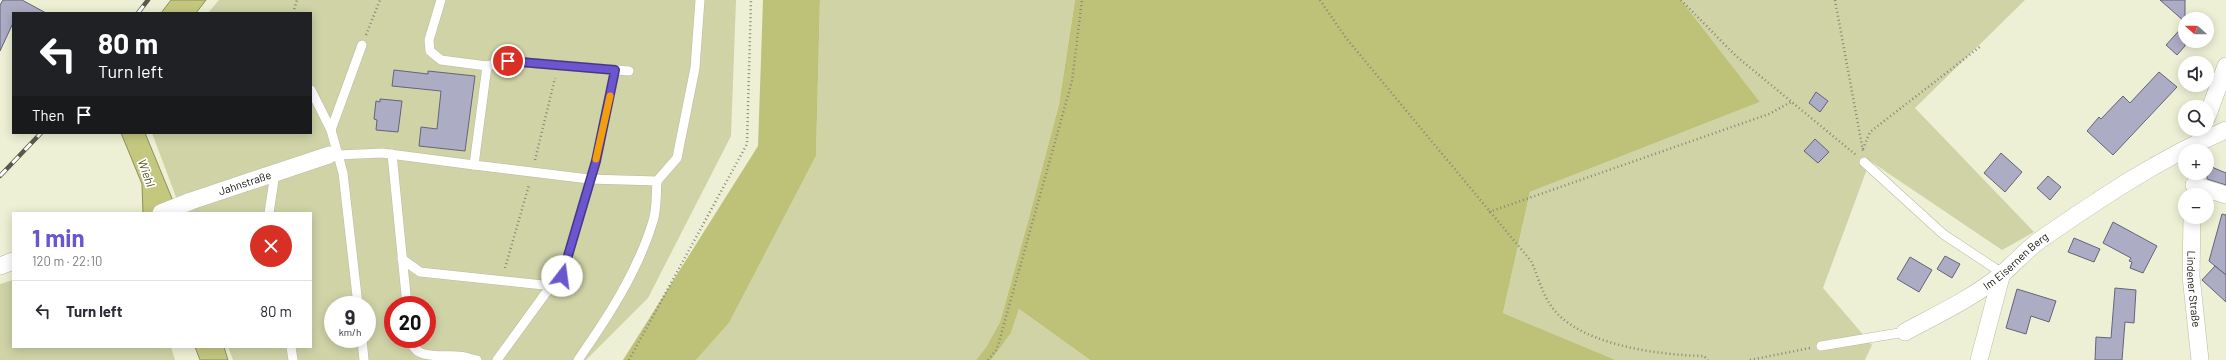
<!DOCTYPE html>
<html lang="en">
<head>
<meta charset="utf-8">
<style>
	:root { --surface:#fff; --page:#f2f2f3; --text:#2b2b33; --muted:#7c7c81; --line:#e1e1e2; --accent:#6b56d0 }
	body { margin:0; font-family:Barlow,sans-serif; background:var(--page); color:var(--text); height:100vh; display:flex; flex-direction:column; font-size:15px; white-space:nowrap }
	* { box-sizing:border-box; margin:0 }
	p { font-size:13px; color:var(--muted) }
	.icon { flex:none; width:22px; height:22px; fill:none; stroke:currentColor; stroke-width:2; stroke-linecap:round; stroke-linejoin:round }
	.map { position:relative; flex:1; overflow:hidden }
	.panel { position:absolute; left:12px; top:212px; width:300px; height:136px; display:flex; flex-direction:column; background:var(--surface); border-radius:0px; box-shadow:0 2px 10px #0003 }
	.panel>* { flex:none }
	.guide { position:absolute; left:12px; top:12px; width:300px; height:122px; border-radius:0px; box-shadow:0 2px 10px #0003; background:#202124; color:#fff; overflow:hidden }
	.needle { width:26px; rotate:291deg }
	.tools { position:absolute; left:2178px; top:12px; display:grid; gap:8px }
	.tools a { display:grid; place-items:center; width:36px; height:36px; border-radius:50%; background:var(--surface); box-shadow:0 2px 10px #0003; font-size:20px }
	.speed { position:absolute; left:324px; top:296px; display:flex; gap:8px; font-size:20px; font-weight:700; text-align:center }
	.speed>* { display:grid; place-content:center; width:52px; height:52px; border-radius:50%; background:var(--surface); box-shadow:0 2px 10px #0003; line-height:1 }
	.speed small { font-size:10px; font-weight:400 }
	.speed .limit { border:6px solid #d22; background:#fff; color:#111 }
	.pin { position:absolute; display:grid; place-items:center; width:34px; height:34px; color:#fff; margin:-17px; border:2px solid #fff; border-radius:50%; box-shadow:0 1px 4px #0007 }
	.me { position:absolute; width:44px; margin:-22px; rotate:15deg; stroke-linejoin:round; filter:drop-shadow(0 0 3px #0008) }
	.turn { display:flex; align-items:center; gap:14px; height:84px; padding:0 20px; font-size:18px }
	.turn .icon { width:52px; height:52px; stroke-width:2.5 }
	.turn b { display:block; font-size:28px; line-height:34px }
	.then { display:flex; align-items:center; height:38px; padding:0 20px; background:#0003; gap:8px; font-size:15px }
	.round { display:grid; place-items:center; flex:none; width:42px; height:42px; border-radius:21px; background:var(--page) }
	.head { display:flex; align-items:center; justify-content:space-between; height:68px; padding:0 20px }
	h1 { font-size:24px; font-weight:700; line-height:30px; color:var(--accent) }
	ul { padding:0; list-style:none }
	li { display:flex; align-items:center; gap:12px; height:60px; padding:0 20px; border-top:1px solid var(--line) }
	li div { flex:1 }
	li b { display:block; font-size:15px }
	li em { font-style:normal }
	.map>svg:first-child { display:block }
</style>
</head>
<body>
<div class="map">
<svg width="2226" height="360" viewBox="0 0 2226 360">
	<rect width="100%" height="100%" fill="#eef0d5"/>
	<g fill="#cfd3a6" fill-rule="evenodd">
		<path d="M219,0H736L731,136L648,298L586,360H233L228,347H311V213H182L152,133H311V13H208ZM333,305H367V339H333ZM393,305H427V339H393Z"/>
		<polygon points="820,0 1075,0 1059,104 1030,214 1000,322 986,347 976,360 696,360 729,323 816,156"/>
		<polygon points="1681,0 2025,0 1915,108 2034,232 2002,250 1870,161 1823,288 1872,345 1865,360 1616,360 1503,313 1530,192 1760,102"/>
		<polygon points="13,280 13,347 171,347 175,360 0,360 0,284"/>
		<polygon points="1019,309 1090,360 991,360 1011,333"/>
	</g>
	<g fill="#bec279">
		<polygon points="763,0 820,0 816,156 729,323 696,360 623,360 758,146"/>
		<polygon points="1075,0 1681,0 1760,102 1530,192 1503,313 1616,360 1090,360 1019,309 1011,333 991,360 976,360 986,347 1000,322 1030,214 1059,104"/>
	</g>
	<g fill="#c4c87f" stroke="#8d905b">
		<polygon points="171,0 206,0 196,13 161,13"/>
		<polygon points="121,133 145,133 178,213 143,213 142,184"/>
		<polygon points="195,347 224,347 228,360 200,360"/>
	</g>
	<g fill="#adacc5" stroke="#64637a">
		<polygon points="3,0 22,0 46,13 13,13 13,23 0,51 0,5"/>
		<polygon points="2160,0 2185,0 2185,22"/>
		<polygon points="2185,24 2185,46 2177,55 2166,45"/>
		<polygon points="394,70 428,74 428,71 475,76 465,151 419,146 421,127 437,129 441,91 392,86"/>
		<polygon points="2159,72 2177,87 2113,155 2087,131 2099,117 2101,119 2123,96 2130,103"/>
		<polygon points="1816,92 1828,101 1820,112 1809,103"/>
		<polygon points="380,99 402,101 398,132 376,130 377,120 374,119 376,101 380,102"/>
		<polygon points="1815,139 1829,152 1818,163 1804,151"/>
		<polygon points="2001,153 2022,172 2005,192 1984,173"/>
		<polygon points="2207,165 2226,173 2226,185 2207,179"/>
		<polygon points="2048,176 2061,187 2050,200 2037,188"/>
		<polygon points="2222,214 2226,215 2226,275 2209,261"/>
		<polygon points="2113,222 2157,246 2143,273 2130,268 2132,262 2129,261 2131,258 2103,243"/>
		<polygon points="2074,238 2100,249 2094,262 2068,252"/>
		<polygon points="1945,256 1960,264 1952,278 1937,269"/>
		<polygon points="1910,257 1932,270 1919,292 1897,279"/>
		<polygon points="2215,266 2226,275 2226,302 2202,280"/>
		<polygon points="2115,288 2136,290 2134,323 2125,322 2122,360 2095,360 2096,337 2111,338"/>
		<polygon points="2017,289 2056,301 2049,322 2031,316 2026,334 2006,328"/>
	</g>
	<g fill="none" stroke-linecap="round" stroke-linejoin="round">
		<defs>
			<g id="lane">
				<polyline points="487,66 508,61 629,71"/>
				<polyline points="311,90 331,130 338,155 382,153 474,165 487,66 441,60 430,51 429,40 441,0"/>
				<polyline points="331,130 362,45"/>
				<polyline points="392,154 407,305"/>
				<polyline points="333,155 338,155 343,173 358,305"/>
				<polyline points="1864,162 1943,234 2002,273"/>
				<polyline points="474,165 589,179 657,181 677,158 695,68 700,0"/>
				<polyline points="269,213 275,173"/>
				<polyline points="402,259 420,272 553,286"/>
				<polyline points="362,339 364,360"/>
				<path d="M411,339C414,360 439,355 458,356C464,356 471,359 477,360"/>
				<polyline points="1821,346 1905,332"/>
				<polyline points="291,347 293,360"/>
				<polyline points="497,360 545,294 562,276 596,161 615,70"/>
				<path d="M578,360C608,317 638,271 653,221C657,209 656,194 657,181"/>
			</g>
			<g id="street">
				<polyline points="2207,117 2226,66"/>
				<polyline points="2194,185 2226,195"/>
				<path id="s1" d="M161,213L191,201L329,155"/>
				<path id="s2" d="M2192,217L2191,276L2200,360"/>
				<polyline points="0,266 13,261"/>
				<path id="s3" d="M1905,332C1938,314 1973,298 2002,274C2015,263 2026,250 2040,240C2099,199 2160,158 2226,130"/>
				<polyline points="1979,360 2002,273"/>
			</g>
		</defs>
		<use href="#lane" stroke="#babca2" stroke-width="10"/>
		<use href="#street" stroke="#babca2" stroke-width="18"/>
		<g stroke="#868875" stroke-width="2.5" stroke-dasharray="1 3" stroke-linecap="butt">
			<path d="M1320,0L1346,38L1531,261C1537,274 1541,289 1548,301C1572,345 1659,355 1704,356L1708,360"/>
			<polyline points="1681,0 1736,56 1856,155"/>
			<polyline points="1835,0 1863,151"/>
			<polyline points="293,13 297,0"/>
			<polyline points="366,35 380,0"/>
			<polyline points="1863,149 1870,132 1981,46"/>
			<polyline points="535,160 555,78"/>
			<polyline points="1489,212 1769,114 1791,102"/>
			<polyline points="505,268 529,185"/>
			<polyline points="629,360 747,144 751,0"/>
			<polyline points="988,360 997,349 1072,81 1082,0"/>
			<polyline points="1750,360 1810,348"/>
		</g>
		<use href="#lane" stroke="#fff" stroke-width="9"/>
		<use href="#street" stroke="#fff" stroke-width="17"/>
		<defs>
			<g id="rail">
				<polyline points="138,13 148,0"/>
				<polyline points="0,176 41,133"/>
			</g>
		</defs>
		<use href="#rail" stroke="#595a4b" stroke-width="4.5"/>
		<use href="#rail" stroke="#fff" stroke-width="3" stroke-dasharray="9" stroke-linecap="butt"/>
	</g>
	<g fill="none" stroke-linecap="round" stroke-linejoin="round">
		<defs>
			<polyline id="route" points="508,61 615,70 596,161 562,276"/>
		</defs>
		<use href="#route" stroke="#463887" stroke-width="10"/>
		<use href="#route" stroke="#6b56d0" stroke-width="7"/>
		<polyline stroke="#f59e0b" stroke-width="7" points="596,159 610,96"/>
	</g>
	<g text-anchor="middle" stroke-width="3.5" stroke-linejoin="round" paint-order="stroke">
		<g font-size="11" fill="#0e0f06" stroke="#fff">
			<text dy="4" stroke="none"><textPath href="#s1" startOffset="89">Jahnstraße</textPath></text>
			<text dy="4" stroke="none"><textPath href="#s3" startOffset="132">Im Eisernen Berg</textPath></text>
			<text dy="4" stroke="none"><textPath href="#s2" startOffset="72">Lindener Straße</textPath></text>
		</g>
		<g font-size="12" font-style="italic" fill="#565823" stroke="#fff">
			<text transform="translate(146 173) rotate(70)" y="4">Wiehl</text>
		</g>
	</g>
</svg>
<div class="tools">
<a><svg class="needle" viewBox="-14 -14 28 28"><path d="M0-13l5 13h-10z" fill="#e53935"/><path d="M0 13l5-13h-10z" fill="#7c7c81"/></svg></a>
<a><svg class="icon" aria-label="sound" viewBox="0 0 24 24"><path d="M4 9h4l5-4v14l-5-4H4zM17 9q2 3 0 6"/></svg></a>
<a><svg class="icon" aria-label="search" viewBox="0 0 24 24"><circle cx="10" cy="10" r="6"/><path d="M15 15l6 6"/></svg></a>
<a>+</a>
<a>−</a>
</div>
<div class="speed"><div>9<small>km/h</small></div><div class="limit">20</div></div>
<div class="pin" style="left:508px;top:61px;background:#d93025"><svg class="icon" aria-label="arrive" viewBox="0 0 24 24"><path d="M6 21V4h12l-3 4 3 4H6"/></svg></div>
<svg class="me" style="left:562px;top:276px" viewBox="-20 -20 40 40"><circle r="19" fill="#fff"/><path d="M0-13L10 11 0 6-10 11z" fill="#6b56d0"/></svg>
<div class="guide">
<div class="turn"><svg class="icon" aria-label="left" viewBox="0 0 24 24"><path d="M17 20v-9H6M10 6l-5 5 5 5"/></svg><div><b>80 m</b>Turn left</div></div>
<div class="then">Then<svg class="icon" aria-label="arrive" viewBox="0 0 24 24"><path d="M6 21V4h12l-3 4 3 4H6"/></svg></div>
</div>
<section class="panel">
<div class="head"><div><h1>1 min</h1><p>120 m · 22:10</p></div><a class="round" style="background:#d93025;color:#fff"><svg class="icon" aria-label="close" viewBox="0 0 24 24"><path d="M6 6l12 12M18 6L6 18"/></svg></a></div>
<ul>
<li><svg class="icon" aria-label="left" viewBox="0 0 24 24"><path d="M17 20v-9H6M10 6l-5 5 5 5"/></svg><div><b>Turn left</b></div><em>80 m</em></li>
</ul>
</section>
</div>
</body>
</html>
